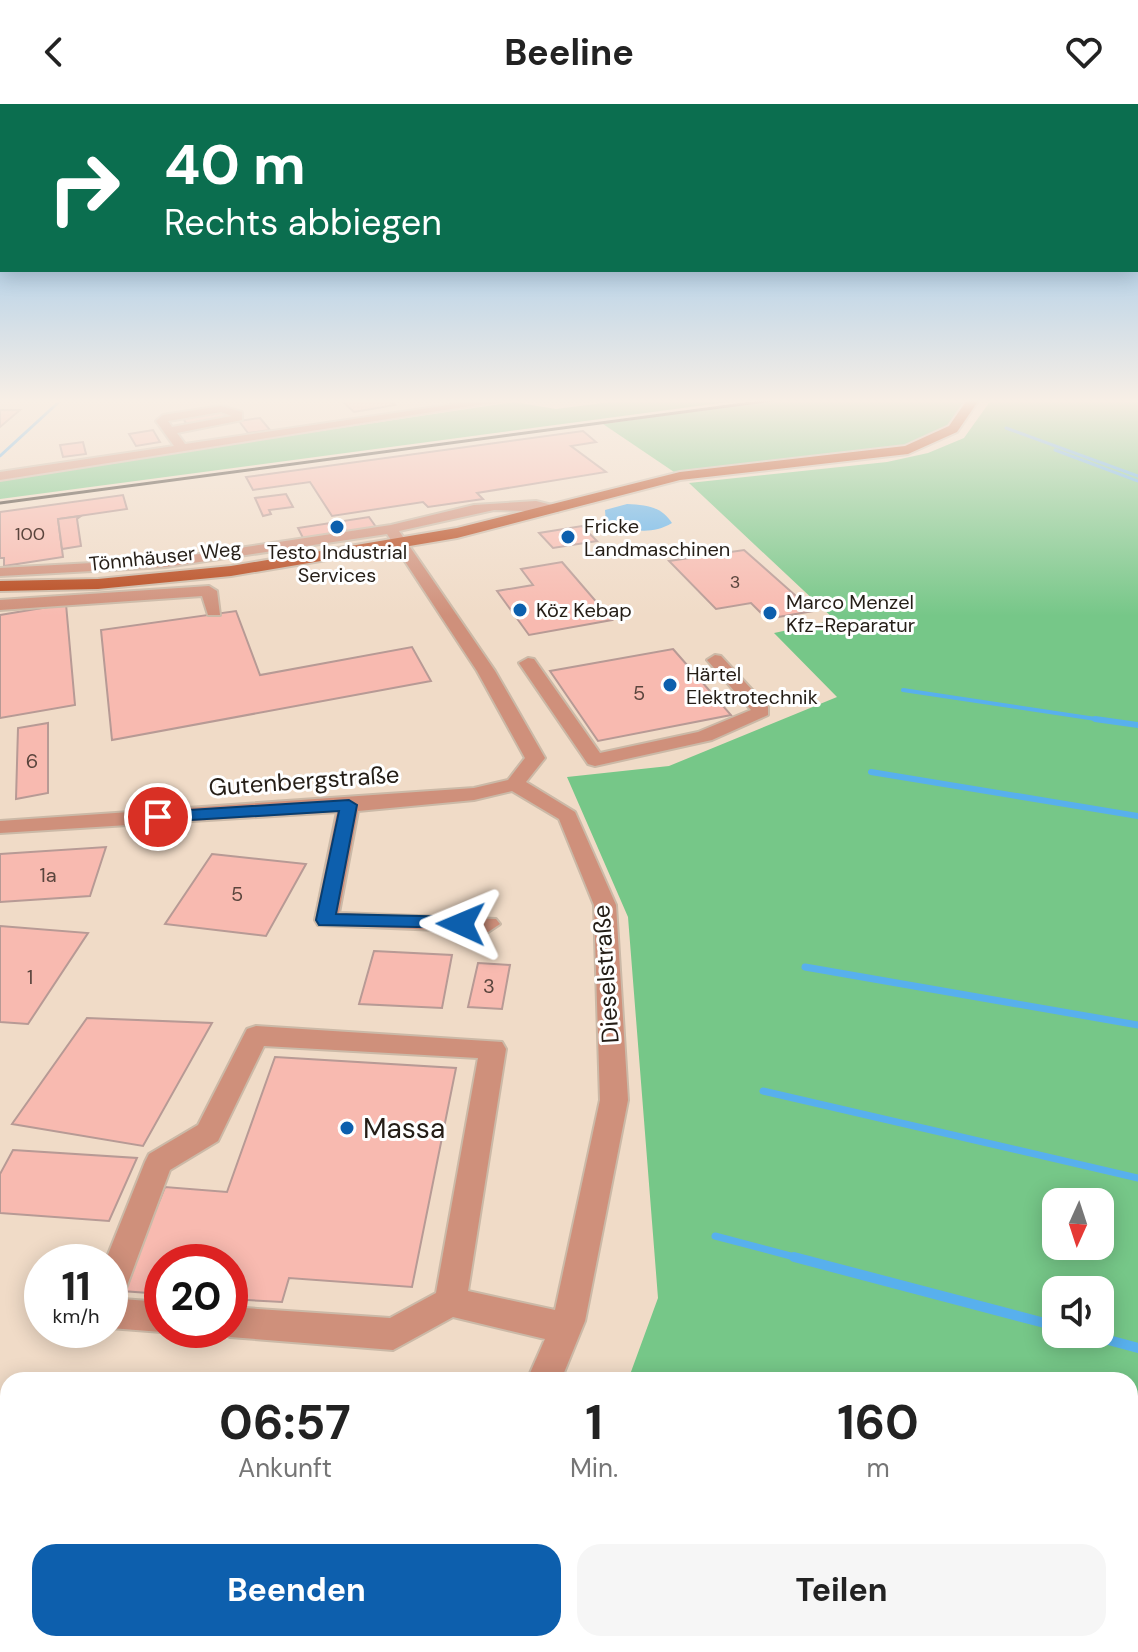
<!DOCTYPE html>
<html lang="de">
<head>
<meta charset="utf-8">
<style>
	:root { --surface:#fff; --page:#f6f6f6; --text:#222; --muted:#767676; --accent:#0d5fad }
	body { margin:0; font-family:"DM Sans",sans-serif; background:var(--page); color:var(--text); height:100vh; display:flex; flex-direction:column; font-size:30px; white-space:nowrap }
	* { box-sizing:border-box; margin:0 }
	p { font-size:26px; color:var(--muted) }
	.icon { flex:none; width:44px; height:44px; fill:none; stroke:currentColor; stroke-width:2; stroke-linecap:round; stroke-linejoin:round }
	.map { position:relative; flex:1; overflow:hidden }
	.details { position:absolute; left:0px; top:1268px; width:1138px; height:280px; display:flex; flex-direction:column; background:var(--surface); border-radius:24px 24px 0 0; box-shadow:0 4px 20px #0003 }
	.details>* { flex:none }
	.banner { position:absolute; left:0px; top:0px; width:1138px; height:168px; box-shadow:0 4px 20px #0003; background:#0b6e4f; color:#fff; overflow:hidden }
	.needle { width:52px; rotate:183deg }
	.controls { position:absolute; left:1042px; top:1084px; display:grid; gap:16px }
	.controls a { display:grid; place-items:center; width:72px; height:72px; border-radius:16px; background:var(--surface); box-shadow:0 4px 20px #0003; font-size:40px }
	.speed { position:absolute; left:24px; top:1140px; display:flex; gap:16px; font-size:40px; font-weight:700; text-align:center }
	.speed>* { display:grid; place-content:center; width:104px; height:104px; border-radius:50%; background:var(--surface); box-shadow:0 4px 20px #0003; line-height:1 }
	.speed small { font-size:20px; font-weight:400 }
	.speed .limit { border:12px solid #d22; background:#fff; color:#111 }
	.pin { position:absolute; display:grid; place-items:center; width:68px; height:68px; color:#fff; margin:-34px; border:4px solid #fff; border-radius:50%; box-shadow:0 2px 8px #0007 }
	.me { position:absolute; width:88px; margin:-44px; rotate:271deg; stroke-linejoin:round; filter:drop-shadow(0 0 6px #0008) }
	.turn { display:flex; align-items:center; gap:28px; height:168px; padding:0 32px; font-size:36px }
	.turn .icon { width:104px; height:104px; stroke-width:2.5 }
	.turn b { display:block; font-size:56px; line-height:68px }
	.eta { display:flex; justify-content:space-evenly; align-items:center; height:136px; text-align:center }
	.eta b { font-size:48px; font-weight:700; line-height:56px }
	.action { display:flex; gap:16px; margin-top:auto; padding:16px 32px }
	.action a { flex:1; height:92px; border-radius:24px; background:var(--accent); color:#fff; font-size:32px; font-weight:700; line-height:92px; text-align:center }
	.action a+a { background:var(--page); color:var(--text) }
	header { display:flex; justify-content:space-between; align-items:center; height:104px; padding:0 32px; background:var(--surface); font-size:36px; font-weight:700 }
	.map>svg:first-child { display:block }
</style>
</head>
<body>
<header><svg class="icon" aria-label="back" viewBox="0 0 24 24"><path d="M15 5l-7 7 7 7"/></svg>Beeline<svg class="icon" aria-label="heart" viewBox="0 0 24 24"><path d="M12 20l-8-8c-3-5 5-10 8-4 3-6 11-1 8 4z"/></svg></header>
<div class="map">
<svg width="1138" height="1548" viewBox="0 0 1138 1548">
	<rect width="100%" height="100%" fill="#f0dbc7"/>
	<g fill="#76c788" fill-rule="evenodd">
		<polygon points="626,296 743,296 0,395 0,375 514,298 556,305"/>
		<polygon points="775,296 968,296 949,323 904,344 677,370 603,320"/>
		<path d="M991,296H1138V1548H868L877,1540H1130V1276H628L658,1194L628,813L567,673L669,662L837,593L774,529L835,516L689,379L887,358L928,349L964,334ZM1056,1098H1100V1142H1056ZM1056,1186H1100V1230H1056Z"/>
		<polygon points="531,1540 680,1540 678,1548 528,1548"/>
		<polygon points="700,1540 822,1540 812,1548 701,1548"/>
	</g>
	<path fill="#58b0ed" d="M627,400C646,401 661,402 672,419C650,432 629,426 606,419L605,406Z"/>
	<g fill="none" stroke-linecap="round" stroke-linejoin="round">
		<g stroke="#58b0ed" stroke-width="3">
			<polyline points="1006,324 1138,372"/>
			<polyline points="1055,346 1138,377"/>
			<polyline points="0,352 61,296"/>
		</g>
		<polyline stroke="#58b0ed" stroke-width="4" points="903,586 1109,617"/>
		<g stroke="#58b0ed" stroke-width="6">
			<polyline points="1095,615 1138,621"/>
			<polyline points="871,668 1138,712"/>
		</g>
		<g stroke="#58b0ed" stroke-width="7">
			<polyline points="805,863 1138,921"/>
			<polyline points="763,987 1138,1074"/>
			<polyline points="715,1132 802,1155"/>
		</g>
		<g stroke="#58b0ed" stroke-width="10">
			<polyline points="794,1153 1056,1222"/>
			<polyline points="1086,1230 1138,1244"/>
			<polyline points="1130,1456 1138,1458"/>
		</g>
	</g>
	<g fill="#f8bab0" stroke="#b79a95" stroke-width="2">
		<polygon points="341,296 388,296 395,301 354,308"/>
		<polygon points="0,306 20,306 0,323"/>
		<polygon points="224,307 230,315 187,321 182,312"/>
		<polygon points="260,314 270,326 248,329 239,317"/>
		<polygon points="153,326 160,338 136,342 129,330"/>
		<polygon points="583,327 596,338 571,342 606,368 477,389 483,395 428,403 423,398 332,412 310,378 253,386 246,373"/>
		<polygon points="83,338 86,350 63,353 60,341"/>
		<polygon points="286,390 293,403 269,406 271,410 263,412 255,394"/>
		<polygon points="123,391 127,405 58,415 63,453 4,462 4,454 0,454 0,408"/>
		<polygon points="81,412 77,415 81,442 62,445 58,415"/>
		<polygon points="369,413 376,423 303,434 298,424"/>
		<polygon points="582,422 597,437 553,444 539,429"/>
		<polygon points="744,446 813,507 767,515 751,499 716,505 669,457"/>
		<polygon points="562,458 612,516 529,531 497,487 533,481 521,465"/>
		<polygon points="66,500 75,601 0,614 0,511"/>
		<polygon points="236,507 260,571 412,543 431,577 112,636 101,526"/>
		<polygon points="673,545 731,611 598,637 550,567"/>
		<polygon points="48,619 48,689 16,695 18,624"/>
		<polygon points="106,743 90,792 0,798 0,750"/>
		<polygon points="212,750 306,760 266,832 165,820"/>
		<polygon points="0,822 88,829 28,920 0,918"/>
		<polygon points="374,847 452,851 442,904 359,900"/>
		<polygon points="478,859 510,861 502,905 468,903"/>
		<polygon points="87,914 212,919 143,1042 12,1020"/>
		<polygon points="275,953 456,964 412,1183 289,1174 282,1198 230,1195 230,1158 162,1158 162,1190 122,1187 165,1083 227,1088"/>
		<polygon points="13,1046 137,1054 109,1117 0,1109 0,1070"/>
	</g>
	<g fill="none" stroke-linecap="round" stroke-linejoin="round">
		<defs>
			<g id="minor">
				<path d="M483,296H508L0,376V368L174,342L156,317L163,311L221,302L242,308V316L177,329L185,340ZM221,308L232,312L172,323L168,317Z"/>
				<polygon points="536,397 564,404 557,408 494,406 399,427 495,567 545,654 526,678 575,708 616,801 628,996 585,1217 561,1276 527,1276 545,1235 453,1213 393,1246 230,1233 217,1226 230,1226 230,1203 390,1214 436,1189 478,954 264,942 218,1037 170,1066 122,1195 162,1198 162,1226 167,1226 162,1228 110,1224 110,1158 105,1158 145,1058 149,1050 198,1021 247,925 256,922 502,938 506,945 468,1187 555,1206 600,996 594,801 559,715 512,687 474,696 358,707 339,809 496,815 500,820 488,828 318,821 315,816 337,708 0,729 0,717 474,684 508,676 525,654 477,567 387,430 166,463 0,472 0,464 166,455 391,421 474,401"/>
				<polygon points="209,482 217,487 220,511 208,511 202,492 0,506 0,496"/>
				<polygon points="715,551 721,552 768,603 768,611 712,636 595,662 588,660 519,559 528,554 534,555 600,649 698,628 751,606 707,556"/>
				<polygon points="413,1540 454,1540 451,1548 410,1548"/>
			</g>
			<polygon id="major" points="967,296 979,296 957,328 908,350 680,376 457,434 231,472 98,485 0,487 0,477 98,475 231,462 457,424 680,368 905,342 949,322"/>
		</defs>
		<use href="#minor" stroke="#cbb9a7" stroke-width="4"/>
		<use href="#major" stroke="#cbb9a7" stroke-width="4"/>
		<use href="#minor" fill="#cf907b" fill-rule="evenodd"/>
		<use href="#major" fill="#b6461a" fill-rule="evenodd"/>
		<polyline stroke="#433a31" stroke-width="3" points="0,399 773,296"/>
	</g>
	<linearGradient id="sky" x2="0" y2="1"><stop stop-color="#6eb2ea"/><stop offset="0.58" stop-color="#f8efe6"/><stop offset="1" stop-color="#f8efe6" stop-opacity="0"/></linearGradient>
	<rect width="1138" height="512" fill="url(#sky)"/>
	<polygon fill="#0d5fad" stroke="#083e70" stroke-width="2" points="349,696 357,701 336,810 461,813 470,820 467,824 319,821 316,816 339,707 158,718 150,713 158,708"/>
	<g fill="#0d5fad" stroke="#fff" stroke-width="3">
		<circle cx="337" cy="423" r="8"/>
		<circle cx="568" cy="433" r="8"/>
		<circle cx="520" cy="506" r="8"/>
		<circle cx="770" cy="509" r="8"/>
		<circle cx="670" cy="581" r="8"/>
		<circle cx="347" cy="1024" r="8"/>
	</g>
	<g text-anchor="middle" stroke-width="6" stroke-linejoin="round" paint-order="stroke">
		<g font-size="18" fill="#5a453d">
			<text x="30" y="436">100</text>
			<text x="735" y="484">3</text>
		</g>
		<g font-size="20" fill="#251e17" stroke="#fff" text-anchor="start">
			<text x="584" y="429">Fricke<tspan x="584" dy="23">Landmaschinen</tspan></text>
			<text x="337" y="455" text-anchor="middle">Testo Industrial<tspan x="337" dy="23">Services</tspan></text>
			<text x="786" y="505">Marco Menzel<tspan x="786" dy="23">Kfz-Reparatur</tspan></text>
			<text x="536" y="513">Köz Kebap</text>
			<text x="686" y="577">Härtel<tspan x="686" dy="23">Elektrotechnik</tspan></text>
		</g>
		<g font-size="20" fill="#251e17" stroke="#fff">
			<text transform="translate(165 452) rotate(-6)" y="7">Tönnhäuser Weg</text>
		</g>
		<g font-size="20" fill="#5a453d">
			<text x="639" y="596">5</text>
			<text x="32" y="664">6</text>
			<text x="48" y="778">1a</text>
			<text x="237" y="797">5</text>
			<text x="30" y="880">1</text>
			<text x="489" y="889">3</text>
		</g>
		<g font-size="24" fill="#251e17" stroke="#fff">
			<text transform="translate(304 677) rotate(-4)" y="8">Gutenbergstraße</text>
			<text transform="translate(606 870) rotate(-94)" y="8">Dieselstraße</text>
		</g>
		<g font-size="28" fill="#251e17" stroke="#fff" text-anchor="start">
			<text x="363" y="1034">Massa</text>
		</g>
	</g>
</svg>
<div class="controls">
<a><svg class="needle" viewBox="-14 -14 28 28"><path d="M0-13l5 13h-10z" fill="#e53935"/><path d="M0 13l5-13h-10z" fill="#767676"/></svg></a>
<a><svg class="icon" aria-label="sound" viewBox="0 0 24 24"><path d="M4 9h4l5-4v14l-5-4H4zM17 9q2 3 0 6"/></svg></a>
</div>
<div class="speed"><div>11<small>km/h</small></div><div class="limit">20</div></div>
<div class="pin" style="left:158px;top:713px;background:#d93025"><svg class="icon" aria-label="arrive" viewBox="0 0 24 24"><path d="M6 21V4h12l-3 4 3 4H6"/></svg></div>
<svg class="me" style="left:461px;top:820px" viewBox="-20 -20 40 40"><path d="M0-17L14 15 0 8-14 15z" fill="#0d5fad" stroke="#fff" stroke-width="4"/></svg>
<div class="banner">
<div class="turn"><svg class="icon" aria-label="right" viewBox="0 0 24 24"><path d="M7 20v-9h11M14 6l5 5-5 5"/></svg><div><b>40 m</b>Rechts abbiegen</div></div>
</div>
<section class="details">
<div class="eta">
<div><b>06:57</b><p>Ankunft</p></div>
<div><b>1</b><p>Min.</p></div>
<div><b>160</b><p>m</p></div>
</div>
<div class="action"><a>Beenden</a><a>Teilen</a></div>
</section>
</div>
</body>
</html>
